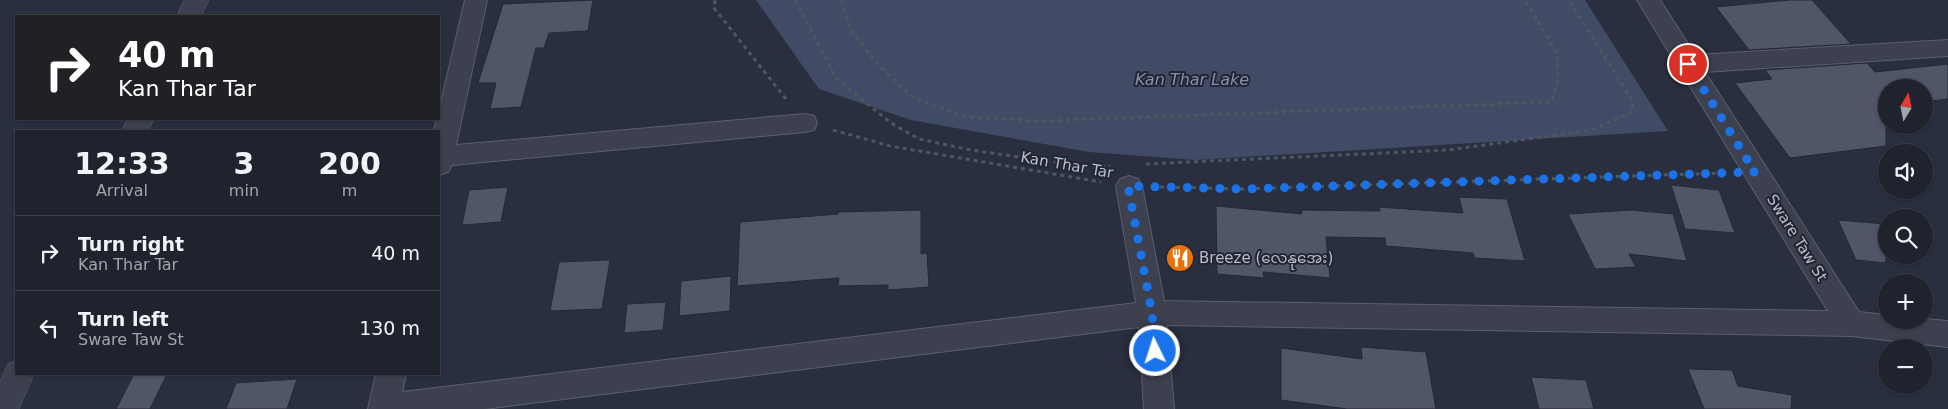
<!DOCTYPE html>
<html lang="en">
<head>
<meta charset="utf-8">
<style>
	:root { --surface:#1f232e; --page:#272b36; --text:#f1f3f6; --muted:#a1a4aa; --line:#3c404a }
	body { margin:0; font-family:"DejaVu Sans","Noto Sans Myanmar",sans-serif; background:var(--page); color:var(--text); height:100vh; display:flex; flex-direction:column; font-size:19px; white-space:nowrap }
	* { box-sizing:border-box; margin:0 }
	p { font-size:16px; color:var(--muted) }
	.icon { flex:none; width:28px; height:28px; fill:none; stroke:currentColor; stroke-width:2; stroke-linecap:round; stroke-linejoin:round }
	.map { position:relative; flex:1; overflow:hidden }
	.panel { position:absolute; left:15px; top:130px; width:425px; height:245px; display:flex; flex-direction:column; background:var(--surface); border-radius:0px; box-shadow:0 1px 4px #0004,0 0 0 1px var(--line) }
	.panel>* { flex:none }
	.banner { position:absolute; left:15px; top:15px; width:425px; height:105px; border-radius:0px; box-shadow:0 1px 4px #0004,0 0 0 1px var(--line); background:#202124; color:#fff; overflow:hidden }
	.needle { width:32px; rotate:10deg }
	.fabs { position:absolute; left:1878px; top:79px; display:grid; gap:10px }
	.fabs a { display:grid; place-items:center; width:55px; height:55px; border-radius:50%; background:var(--surface); box-shadow:0 1px 4px #0004,0 0 0 1px var(--line); font-size:25px }
	.pin { position:absolute; display:grid; place-items:center; width:42px; height:42px; color:#fff; margin:-21px; border:2px solid #fff; border-radius:50%; box-shadow:0 1px 5px #0007 }
	.me { position:absolute; width:55px; margin:-28px; rotate:356deg; stroke-linejoin:round; filter:drop-shadow(0 0 4px #0008) }
	.turn { display:flex; align-items:center; gap:18px; height:105px; padding:0 20px; font-size:22px }
	.turn .icon { width:65px; height:65px; stroke-width:2.5 }
	.turn b { display:block; font-size:35px; line-height:42px }
	.eta { display:flex; justify-content:space-evenly; align-items:center; height:85px; text-align:center }
	.eta b { font-size:30px; font-weight:700; line-height:35px }
	ul { padding:0; list-style:none }
	li { display:flex; align-items:center; gap:15px; height:75px; padding:0 20px; border-top:1px solid var(--line) }
	li div { flex:1 }
	li b { display:block; font-size:19px }
	li em { font-style:normal }
	.map>svg:first-child { display:block }
</style>
</head>
<body>
<div class="map">
<svg width="1948" height="409" viewBox="0 0 1948 409">
	<rect width="100%" height="100%" fill="#292f3e"/>
	<polygon fill="#414b66" points="756,0 1585,0 1668,131 1195,160 1089,152 911,120 819,89"/>
	<g fill="#505567" stroke="#242836">
		<polygon points="593,0 588,31 549,33 544,48 536,48 521,107 490,109 496,83 478,83 503,4"/>
		<polygon points="1789,0 1812,0 1851,44 1749,50 1716,7"/>
		<polygon points="1867,63 1875,72 1948,64 1948,99 1924,102 1924,88 1886,88 1886,146 1790,158 1735,83 1772,79 1765,70"/>
		<polygon points="1671,185 1719,190 1735,233 1685,229"/>
		<polygon points="508,187 501,222 462,225 469,190"/>
		<polygon points="1459,197 1507,199 1525,261 1475,258 1473,253 1386,246 1385,238 1326,237 1330,278 1263,272 1264,278 1217,274 1216,206 1302,214 1301,210 1380,211 1379,207 1463,213"/>
		<polygon points="921,210 921,254 927,253 929,287 888,290 888,285 838,286 839,278 737,286 740,222 838,214 838,212"/>
		<polygon points="1632,210 1673,214 1687,261 1629,254 1636,267 1595,269 1568,214"/>
		<polygon points="1838,220 1886,224 1886,263 1856,260"/>
		<polygon points="610,260 602,309 550,311 559,262"/>
		<polygon points="731,276 730,311 679,316 681,281"/>
		<polygon points="666,302 663,330 624,333 627,304"/>
		<polygon points="1361,347 1426,352 1436,409 1347,409 1281,400 1281,348 1362,359"/>
		<polygon points="1688,369 1732,370 1738,386 1792,395 1791,409 1704,409"/>
		<polygon points="134,374 167,374 150,409 116,409"/>
		<polygon points="1531,377 1586,380 1594,409 1539,409"/>
		<polygon points="297,379 287,409 226,409 236,383"/>
	</g>
	<g fill="none" stroke-linecap="round" stroke-linejoin="round">
		<defs>
			<g id="minor">
				<polygon points="465,0 487,0 456,145 805,114 814,116 817,123 814,130 805,132 452,165 448,172 439,175 439,131 434,131 437,119 439,119 439,111"/>
				<polygon points="1637,0 1660,0 1695,55 1948,40 1948,56 1705,72 1859,312 1886,315 1886,320 1924,319 1948,321 1948,347 1851,336 1167,325 1174,409 1144,409 1139,327 485,409 368,409 376,374 406,374 402,392 1136,303 1116,186 1120,179 1129,176 1138,179 1142,186 1164,301 1828,311"/>
			</g>
			<g id="tertiary">
				<polygon points="185,0 209,0 201,16 177,16"/>
				<polygon points="128,119 154,119 148,131 122,131"/>
				<polygon points="16,361 16,374 34,374 19,409 0,409 0,382 8,364"/>
			</g>
		</defs>
		<use href="#minor" stroke="#5b5f6c" stroke-width="2"/>
		<use href="#tertiary" stroke="#5b5f6c" stroke-width="1"/>
		<g stroke="#4b595e" stroke-width="3" stroke-dasharray="4 4" stroke-linecap="butt">
			<polyline points="715,0 714,8 786,99"/>
			<polyline points="795,0 836,78 891,123 919,139 971,150 1090,167 1110,166"/>
			<polyline points="841,0 851,30 878,65 914,98 966,117 1040,121 1551,102 1558,80 1557,53 1525,0"/>
			<polyline points="833,130 890,146 1101,182"/>
			<polyline points="1146,164 1448,150 1593,130 1633,111 1632,100 1569,0"/>
			<polyline points="1160,187 1243,189 1723,173"/>
		</g>
		<use href="#minor" fill="#3d414f" fill-rule="evenodd"/>
		<use href="#tertiary" fill="#3d414f" fill-rule="evenodd"/>
	</g>
	<g fill="none" stroke-linecap="round" stroke-linejoin="round">
		<polyline stroke="#1a73e8" stroke-width="9" stroke-dasharray="0 16.2" points="1155,351 1152,313 1128,186 1243,189 1755,172 1688,64"/>
	</g>
	<defs>
		<symbol id="restaurant-disc" viewBox="-11 -11 22 22"><circle r="9.5" fill="#e8710a" stroke="#222634"/><path d="M-5-6h1v4h1v-4h1v4h1v-4h1v5L-1.5 .5V6h-2V.5L-5-1ZM5-6V6H3V1.5H1.5Q1.5-4 5-6Z" fill="#fff"/></symbol>
	</defs>
	<g fill-rule="evenodd">
		<use href="#restaurant-disc" x="1164" y="242" width="32" height="32"/>
	</g>
	<g text-anchor="middle" stroke-width="4" stroke-linejoin="round" paint-order="stroke">
		<g font-size="15" fill="#b9bdc9" stroke="#222634">
			<text transform="translate(1067 165) rotate(10)" y="5">Kan Thar Tar</text>
			<text transform="translate(1797 238) rotate(58)" y="5">Sware Taw St</text>
		</g>
		<g font-size="15" fill="#b9bdc9" stroke="#222634" text-anchor="start">
			<text x="1199" y="263">Breeze (လေနုအေး)</text>
		</g>
		<g font-size="16" font-style="italic" fill="#858fad" stroke="#222634">
			<text x="1192" y="85">Kan Thar Lake</text>
		</g>
	</g>
</svg>
<div class="fabs">
<a><svg class="needle" viewBox="-14 -14 28 28"><path d="M0-13l5 13h-10z" fill="#e53935"/><path d="M0 13l5-13h-10z" fill="#a1a4aa"/></svg></a>
<a><svg class="icon" aria-label="sound" viewBox="0 0 24 24"><path d="M4 9h4l5-4v14l-5-4H4zM17 9q2 3 0 6"/></svg></a>
<a><svg class="icon" aria-label="search" viewBox="0 0 24 24"><circle cx="10" cy="10" r="6"/><path d="M15 15l6 6"/></svg></a>
<a>+</a>
<a>−</a>
</div>
<div class="pin" style="left:1688px;top:64px;background:#d93025"><svg class="icon" aria-label="arrive" viewBox="0 0 24 24"><path d="M6 21V4h12l-3 4 3 4H6"/></svg></div>
<svg class="me" style="left:1155px;top:351px" viewBox="-20 -20 40 40"><circle r="17" fill="#1a73e8" stroke="#fff" stroke-width="3"/><path d="M0-11L8 9 0 5-8 9z" fill="#fff"/></svg>
<div class="banner">
<div class="turn"><svg class="icon" aria-label="right" viewBox="0 0 24 24"><path d="M7 20v-9h11M14 6l5 5-5 5"/></svg><div><b>40 m</b>Kan Thar Tar</div></div>
</div>
<section class="panel">
<div class="eta">
<div><b>12:33</b><p>Arrival</p></div>
<div><b>3</b><p>min</p></div>
<div><b>200</b><p>m</p></div>
</div>
<ul>
<li><svg class="icon" aria-label="right" viewBox="0 0 24 24"><path d="M7 20v-9h11M14 6l5 5-5 5"/></svg><div><b>Turn right</b><p>Kan Thar Tar</p></div><em>40 m</em></li>
<li><svg class="icon" aria-label="left" viewBox="0 0 24 24"><path d="M17 20v-9H6M10 6l-5 5 5 5"/></svg><div><b>Turn left</b><p>Sware Taw St</p></div><em>130 m</em></li>
</ul>
</section>
</div>
</body>
</html>
